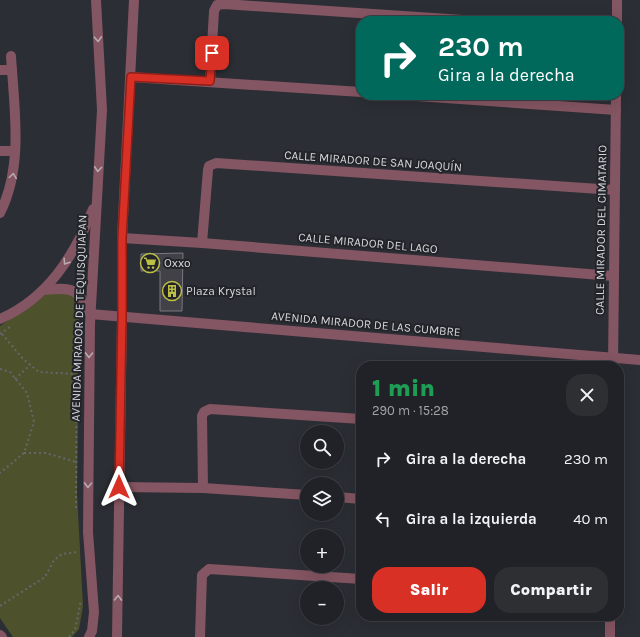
<!DOCTYPE html>
<html lang="es">
<head>
<meta charset="utf-8">
<style>
	:root { --surface:#202227; --page:#2d2f33; --text:#f1f3f6; --muted:#a2a4a7; --line:#3d3f44; --accent:#d93025 }
	body { margin:0; font-family:Karla,sans-serif; background:var(--page); color:var(--text); height:100vh; display:flex; flex-direction:column; font-size:15px; white-space:nowrap }
	* { box-sizing:border-box; margin:0 }
	p { font-size:13px; color:var(--muted) }
	.icon { flex:none; width:22px; height:22px; fill:none; stroke:currentColor; stroke-width:2; stroke-linecap:round; stroke-linejoin:round }
	.map { position:relative; flex:1; overflow:hidden }
	.sheet { position:absolute; left:356px; top:361px; width:268px; height:260px; display:flex; flex-direction:column; background:var(--surface); border-radius:16px; box-shadow:0 4px 16px #0002,0 0 0 1px var(--line) }
	.sheet>* { flex:none }
	.top-card { position:absolute; left:356px; top:16px; width:268px; height:84px; border-radius:16px; box-shadow:0 4px 16px #0002,0 0 0 1px var(--line); background:#00695c; color:#fff; overflow:hidden }
	.buttons { position:absolute; left:300px; top:425px; display:grid; gap:8px }
	.buttons a { display:grid; place-items:center; width:44px; height:44px; border-radius:50%; background:var(--surface); box-shadow:0 4px 16px #0002,0 0 0 1px var(--line); font-size:20px }
	.pin { position:absolute; display:grid; place-items:center; width:34px; height:34px; color:#fff; margin:-17px; border-radius:8px; box-shadow:0 2px 6px #0006 }
	.me { position:absolute; width:44px; margin:-22px; rotate:0deg; stroke-linejoin:round; filter:drop-shadow(0 0 3px #0008) }
	.turn { display:flex; align-items:center; gap:14px; height:84px; padding:0 16px; font-size:18px }
	.turn .icon { width:52px; height:52px; stroke-width:2.5 }
	.turn b { display:block; font-size:28px; line-height:34px }
	.round { display:grid; place-items:center; flex:none; width:42px; height:42px; border-radius:16px; background:var(--page) }
	.summary { display:flex; align-items:center; justify-content:space-between; height:68px; padding:0 16px }
	h1 { font-size:24px; font-weight:800; line-height:30px; color:#1e9e55 }
	.primary-button { display:flex; gap:8px; margin-top:auto; padding:8px 16px }
	.primary-button a { flex:1; height:46px; border-radius:16px; background:var(--accent); color:#fff; font-size:16px; font-weight:800; line-height:46px; text-align:center }
	.primary-button a+a { background:var(--page); color:var(--text) }
	ul { padding:0; list-style:none }
	li { display:flex; align-items:center; gap:12px; height:60px; padding:0 16px }
	li div { flex:1 }
	li b { display:block; font-size:15px }
	li em { font-style:normal }
	.map>svg:first-child { display:block }
</style>
</head>
<body>
<div class="map">
<svg width="640" height="637" viewBox="0 0 640 637">
	<rect width="100%" height="100%" fill="#2b2e34"/>
	<polygon fill="#4e522c" points="63,289 79,300 77,494 83,606 79,629 72,637 13,637 0,618 0,326 52,290"/>
	<polygon fill="#424148" stroke="#7a7880" points="183,253 182,311 160,311 160,271 141,271 141,254"/>
	<g fill="none" stroke-linecap="round" stroke-linejoin="round">
		<g stroke="#64676c" stroke-width="2" stroke-dasharray="2 3" stroke-linecap="butt">
			<polyline points="0,334 10,327"/>
			<polyline points="2,334 23,359 39,372 76,374"/>
			<polyline points="0,369 10,372 27,393 34,422 24,453 0,473"/>
			<polyline points="15,379 30,365"/>
			<polyline points="24,453 46,453 76,462"/>
			<polyline points="76,508 77,312"/>
			<polyline points="0,606 45,577 54,560 62,554 78,552"/>
			<polyline points="69,637 75,630 81,600"/>
		</g>
		<g stroke="#845562" stroke-width="10">
			<polyline points="617,21 617,0"/>
			<polyline points="0,70 12,70"/>
			<polyline points="131,77 361,92"/>
			<polyline points="210,81 214,11 217,5 224,4 478,21"/>
			<polyline points="402,95 616,110"/>
			<polyline points="0,151 15,151"/>
			<path d="M0,213C24,166 14,107 11,56"/>
			<polyline points="122,238 202,243 613,276"/>
			<polyline points="202,243 208,170 209,166 216,163 614,190"/>
			<path d="M44,290C72,287 78,288 90,314L640,360"/>
			<path d="M0,319C48,298 74,256 93,209"/>
			<polyline points="613,366 616,95"/>
			<polyline points="119,487 203,488 307,495"/>
			<polyline points="203,488 202,416 204,412 210,409 361,419"/>
			<polyline points="337,497 361,499"/>
			<polyline points="0,635 2,637"/>
			<polyline points="89,637 92,631 94,612 88,532 90,324 102,110 96,0"/>
			<polyline points="117,637 122,317 122,238 134,0"/>
			<polyline points="200,637 202,575 209,569 361,579"/>
			<polyline points="610,637 610,616"/>
		</g>
	</g>
	<defs><path id="oneway-chevron" d="M-2-3.5L2.5 0L-2 3.5" fill="none" stroke-width="1.6" stroke-linecap="round" stroke-linejoin="round"/></defs>
	<g stroke="#b9a9b0">
		<use href="#oneway-chevron" transform="translate(98 39) rotate(87)"/>
		<use href="#oneway-chevron" transform="translate(98 169) rotate(94)"/>
		<use href="#oneway-chevron" transform="translate(13 176) rotate(-82)"/>
		<use href="#oneway-chevron" transform="translate(66 262) rotate(123)"/>
		<use href="#oneway-chevron" transform="translate(89 355) rotate(91)"/>
		<use href="#oneway-chevron" transform="translate(88 485) rotate(91)"/>
		<use href="#oneway-chevron" transform="translate(118 598) rotate(-89)"/>
	</g>
	<g fill="none" stroke-linecap="round" stroke-linejoin="round">
		<defs>
			<polyline id="route" points="119,487 122,317 122,238 131,77 210,81 212,53"/>
		</defs>
		<use href="#route" stroke="#8d1f18" stroke-width="10"/>
		<use href="#route" stroke="#d93025" stroke-width="7"/>
	</g>
	<defs>
		<symbol id="supermarket-ring" viewBox="-11 -11 22 22"><circle r="9.5" fill="#22242a" stroke="#bcbf44" stroke-width="1.5"/><path d="M-6-5.5h2.5l.6 2H6L4.5 2H-2.5L-4.4-4H-6ZM-1.5 3.2a1.3 1.3 0 1 0 .1 0ZM3 3.2a1.3 1.3 0 1 0 .1 0Z" fill="#bcbf44"/></symbol>
		<symbol id="building-ring" viewBox="-11 -11 22 22"><circle r="9.5" fill="#22242a" stroke="#bcbf44" stroke-width="1.5"/><path d="M-4-6H4V6H1V3H-1V6H-4ZM-2.5-4.3h1.7v1.8h-1.7ZM.8-4.3h1.7v1.8H.8ZM-2.5-1h1.7V.8h-1.7ZM.8-1h1.7V.8H.8Z" fill="#bcbf44"/></symbol>
	</defs>
	<g fill-rule="evenodd">
		<use href="#supermarket-ring" x="139" y="252" width="22" height="22"/>
		<use href="#building-ring" x="161" y="280" width="22" height="22"/>
	</g>
	<g text-anchor="middle" stroke-width="4" stroke-linejoin="round" paint-order="stroke">
		<g font-size="12" fill="#d5d6da" stroke="#22242a">
			<text transform="translate(373 161) rotate(4)" y="4">CALLE MIRADOR DE SAN JOAQUÍN</text>
			<text transform="translate(601 230) rotate(-89)" y="4">CALLE MIRADOR DEL CIMATARIO</text>
			<text transform="translate(368 243) rotate(5)" y="4">CALLE MIRADOR DEL LAGO</text>
			<text transform="translate(79 318) rotate(-88)" y="4">AVENIDA MIRADOR DE TEQUISQUIAPAN</text>
			<text transform="translate(366 324) rotate(5)" y="4">AVENIDA MIRADOR DE LAS CUMBRE</text>
		</g>
		<g font-size="12" fill="#d5d6da" stroke="#22242a" text-anchor="start">
			<text x="164" y="267">Oxxo</text>
			<text x="186" y="295">Plaza Krystal</text>
		</g>
	</g>
</svg>
<div class="buttons">
<a><svg class="icon" aria-label="search" viewBox="0 0 24 24"><circle cx="10" cy="10" r="6"/><path d="M15 15l6 6"/></svg></a>
<a><svg class="icon" aria-label="layers" viewBox="0 0 24 24"><path d="M12 4l9 5-9 5-9-5zM3 14l9 5 9-5"/></svg></a>
<a>+</a>
<a>−</a>
</div>
<div class="pin" style="left:212px;top:53px;background:#d93025"><svg class="icon" aria-label="arrive" viewBox="0 0 24 24"><path d="M6 21V4h12l-3 4 3 4H6"/></svg></div>
<svg class="me" style="left:119px;top:487px" viewBox="-20 -20 40 40"><path d="M0-17L14 15 0 8-14 15z" fill="#d93025" stroke="#fff" stroke-width="4"/></svg>
<div class="top-card">
<div class="turn"><svg class="icon" aria-label="right" viewBox="0 0 24 24"><path d="M7 20v-9h11M14 6l5 5-5 5"/></svg><div><b>230 m</b>Gira a la derecha</div></div>
</div>
<section class="sheet">
<div class="summary"><div><h1>1 min</h1><p>290 m · 15:28</p></div><a class="round"><svg class="icon" aria-label="close" viewBox="0 0 24 24"><path d="M6 6l12 12M18 6L6 18"/></svg></a></div>
<ul>
<li><svg class="icon" aria-label="right" viewBox="0 0 24 24"><path d="M7 20v-9h11M14 6l5 5-5 5"/></svg><div><b>Gira a la derecha</b></div><em>230 m</em></li>
<li><svg class="icon" aria-label="left" viewBox="0 0 24 24"><path d="M17 20v-9H6M10 6l-5 5 5 5"/></svg><div><b>Gira a la izquierda</b></div><em>40 m</em></li>
</ul>
<div class="primary-button"><a>Salir</a><a>Compartir</a></div>
</section>
</div>
</body>
</html>
